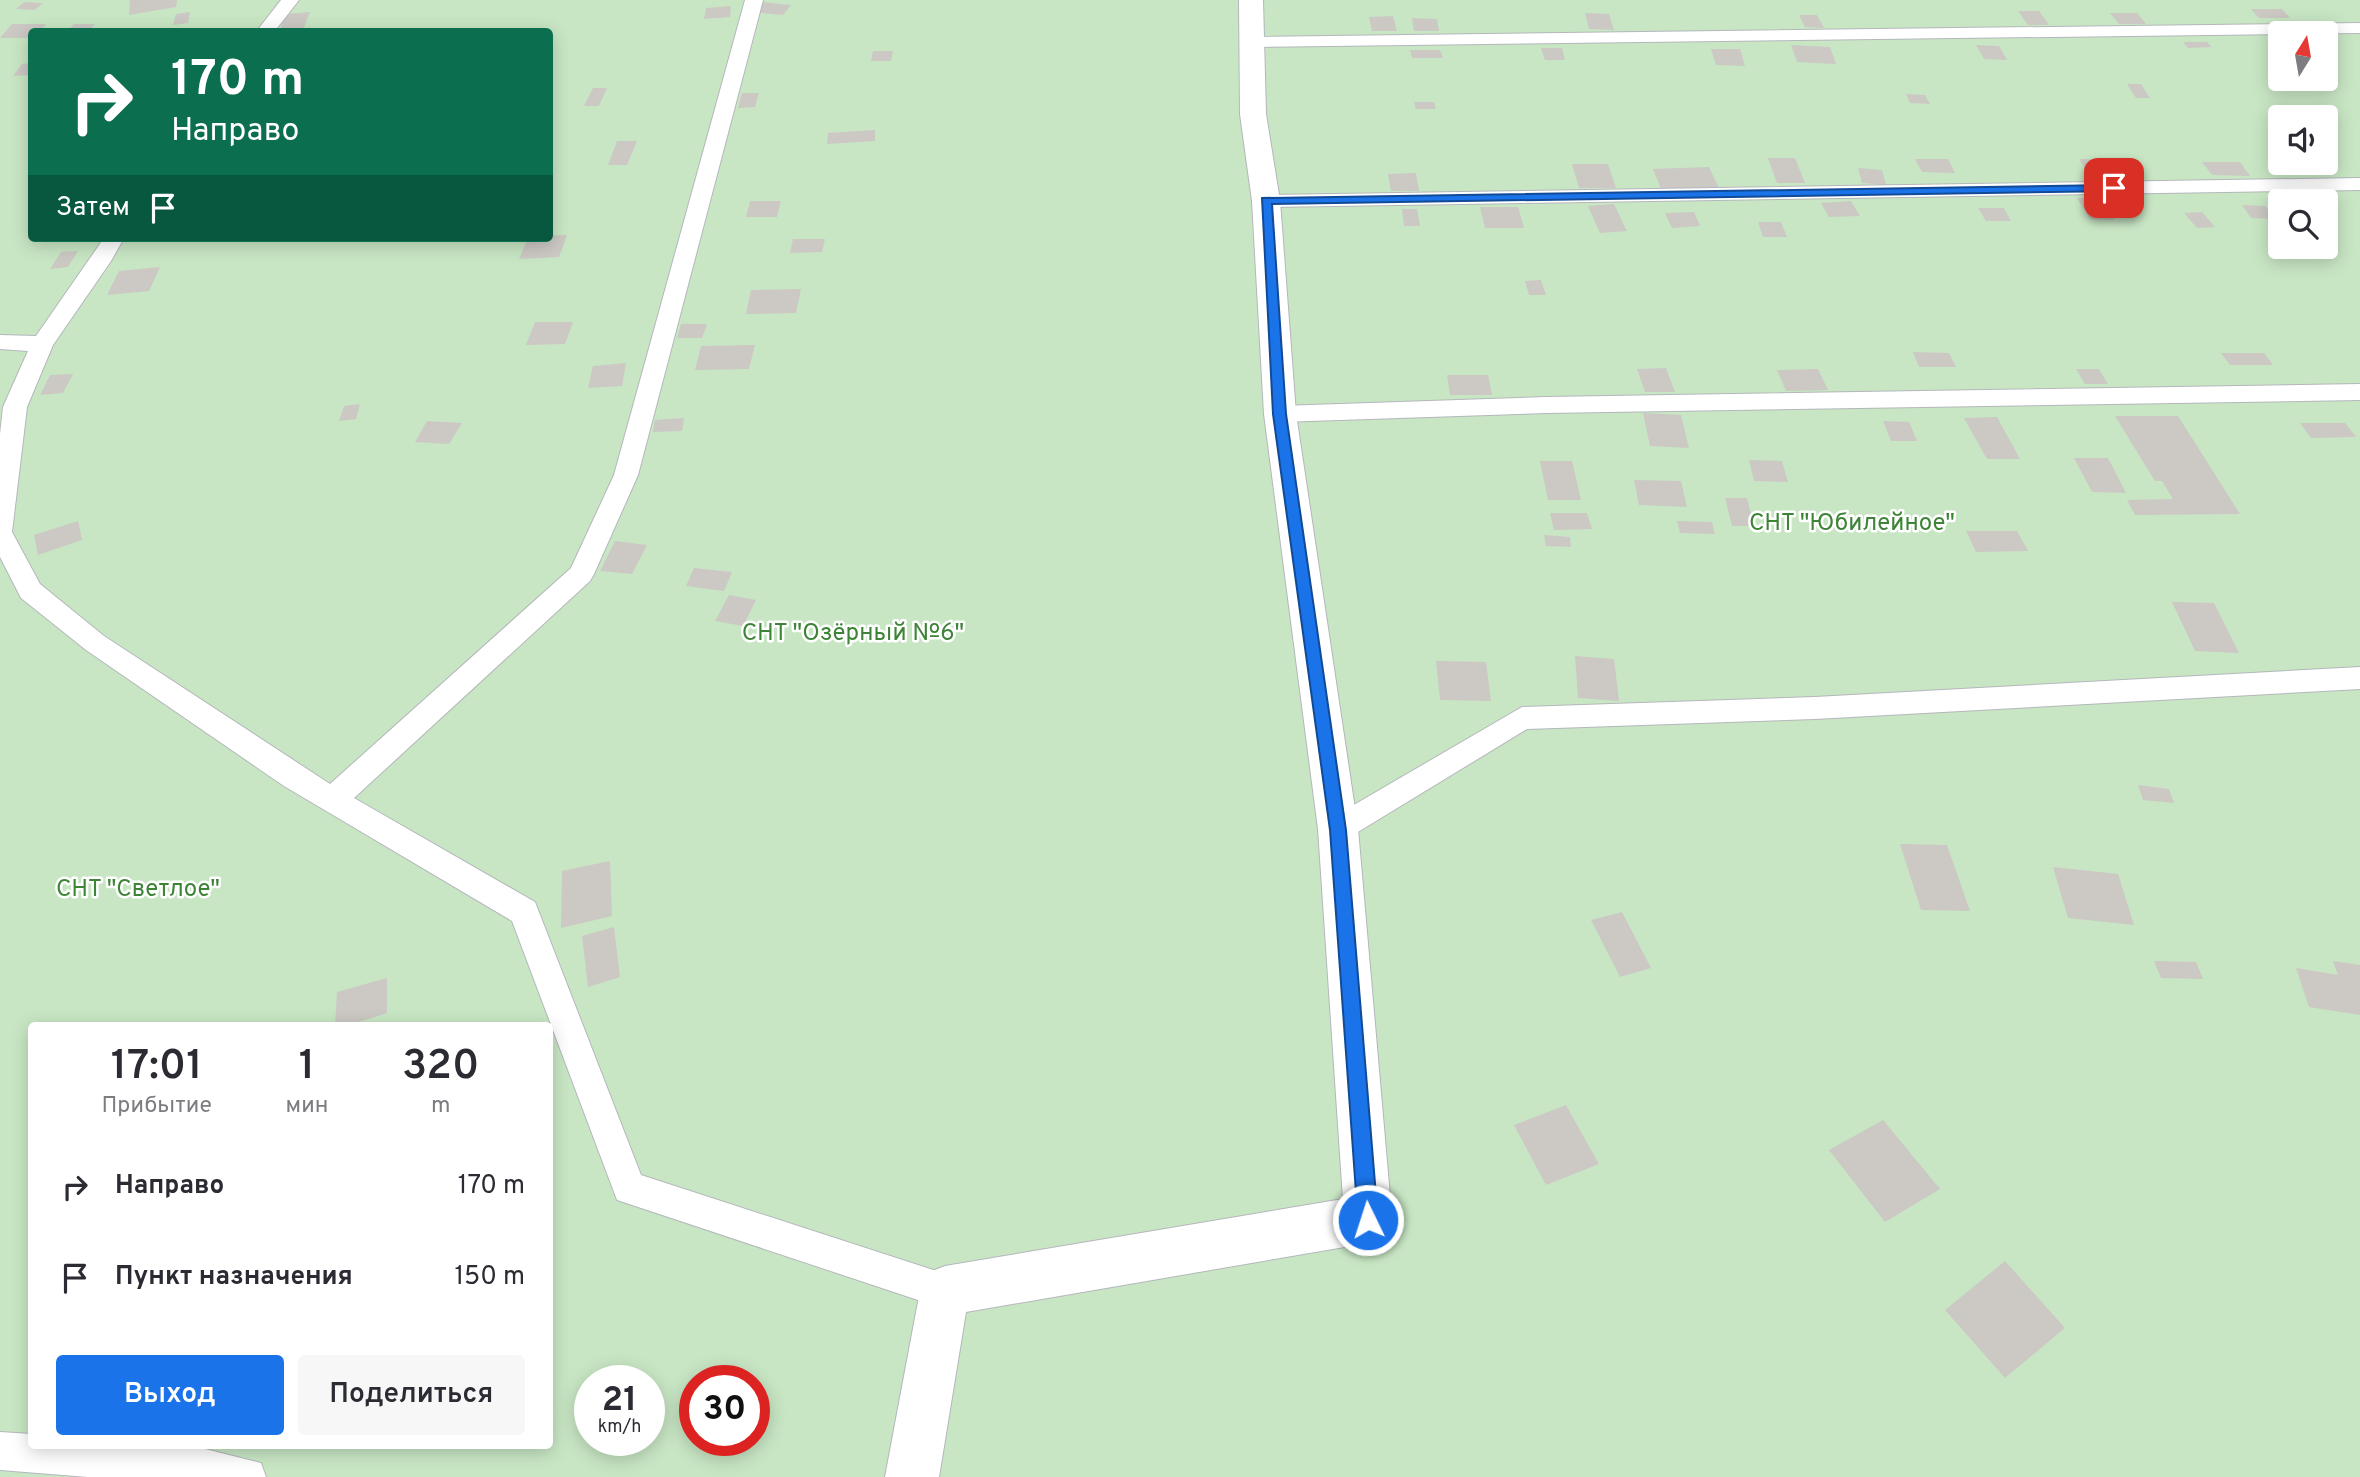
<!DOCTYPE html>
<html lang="ru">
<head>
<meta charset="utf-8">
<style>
	:root { --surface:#fff; --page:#f7f7f7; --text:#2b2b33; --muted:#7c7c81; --accent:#1a73e8 }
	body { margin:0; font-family:Overpass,sans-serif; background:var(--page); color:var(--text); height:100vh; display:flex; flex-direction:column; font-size:26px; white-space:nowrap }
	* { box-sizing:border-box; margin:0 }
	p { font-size:23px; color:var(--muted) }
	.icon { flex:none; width:38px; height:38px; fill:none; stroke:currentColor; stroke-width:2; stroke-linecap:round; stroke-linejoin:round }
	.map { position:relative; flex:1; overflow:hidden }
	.drawer { position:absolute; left:28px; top:1022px; width:525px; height:427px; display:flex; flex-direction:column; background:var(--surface); border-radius:7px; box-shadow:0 4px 18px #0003 }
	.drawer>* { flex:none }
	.guide { position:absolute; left:28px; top:28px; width:525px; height:214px; border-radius:7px; box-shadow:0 4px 18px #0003; background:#0b6e4f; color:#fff; overflow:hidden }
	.needle { width:46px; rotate:11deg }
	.fabs { position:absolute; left:2268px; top:21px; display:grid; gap:14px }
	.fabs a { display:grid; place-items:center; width:70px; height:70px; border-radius:7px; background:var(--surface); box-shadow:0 4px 18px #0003; font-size:35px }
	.speed { position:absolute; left:574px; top:1365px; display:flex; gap:14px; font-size:35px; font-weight:700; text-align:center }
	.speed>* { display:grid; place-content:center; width:91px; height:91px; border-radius:50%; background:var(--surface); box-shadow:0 4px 18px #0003; line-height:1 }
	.speed small { font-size:18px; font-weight:400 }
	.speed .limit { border:10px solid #d22; background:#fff; color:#111 }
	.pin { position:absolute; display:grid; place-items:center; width:60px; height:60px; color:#fff; margin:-30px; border-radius:14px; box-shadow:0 4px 10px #0006 }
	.me { position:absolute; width:77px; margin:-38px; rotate:356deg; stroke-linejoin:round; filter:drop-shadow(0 0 5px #0008) }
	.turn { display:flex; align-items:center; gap:24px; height:147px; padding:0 28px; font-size:32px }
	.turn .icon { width:91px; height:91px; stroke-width:2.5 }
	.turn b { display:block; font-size:49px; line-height:60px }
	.then { display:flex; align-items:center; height:66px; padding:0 28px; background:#0003; gap:14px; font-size:26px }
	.eta { display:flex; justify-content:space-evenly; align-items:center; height:119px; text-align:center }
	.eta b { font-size:42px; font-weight:600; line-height:49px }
	.cta { display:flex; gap:14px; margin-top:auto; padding:14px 28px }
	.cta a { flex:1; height:80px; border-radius:7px; background:var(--accent); color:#fff; font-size:28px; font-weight:600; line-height:80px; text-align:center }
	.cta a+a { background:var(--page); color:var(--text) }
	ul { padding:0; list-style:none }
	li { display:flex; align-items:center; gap:21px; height:91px; padding:0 28px }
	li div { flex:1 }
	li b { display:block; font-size:26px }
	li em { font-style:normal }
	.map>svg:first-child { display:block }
</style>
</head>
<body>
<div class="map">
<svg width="2360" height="1477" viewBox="0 0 2360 1477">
	<rect width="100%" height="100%" fill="#f0ede7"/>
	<path fill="#c8e6c4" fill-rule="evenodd" d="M0,0H2360V1477H0ZM32,32H550V238H32ZM2280,33H2326V79H2280ZM2280,117H2326V163H2280ZM2280,201H2326V247H2280ZM32,1026H550V1446H32ZM590,1381H649V1440H590ZM695,1381H754V1440H695Z"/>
	<g fill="#ccc8c4">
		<polygon points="130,0 177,0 176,7 129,15"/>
		<polygon points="24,2 43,3 35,10 16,9"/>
		<polygon points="762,2 791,5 783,15 753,12"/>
		<polygon points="731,6 730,17 704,19 706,8"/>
		<polygon points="2251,9 2282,9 2290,18 2259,18"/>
		<polygon points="2018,11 2039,11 2049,25 2028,25"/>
		<polygon points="190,12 188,23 173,25 176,14"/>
		<polygon points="310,12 302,32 279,32 286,14"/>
		<polygon points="1585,13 1609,14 1614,30 1589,29"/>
		<polygon points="2110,13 2137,13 2146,24 2119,24"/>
		<polygon points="1799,15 1817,15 1824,28 1805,27"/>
		<polygon points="1393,16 1397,31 1372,31 1369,17"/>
		<polygon points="1412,18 1437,19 1439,31 1414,31"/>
		<polygon points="12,24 46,24 39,32 32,32 32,38 0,38"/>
		<polygon points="74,24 95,24 88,32 67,32"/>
		<polygon points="2183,42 2207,42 2212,47 2188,48"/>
		<polygon points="1791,45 1830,47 1836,64 1797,62"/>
		<polygon points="1976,45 1999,46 2007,60 1984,59"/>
		<polygon points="1541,48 1562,48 1565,60 1545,60"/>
		<polygon points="1711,49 1740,49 1745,66 1716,65"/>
		<polygon points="1410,50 1440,50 1443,58 1412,58"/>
		<polygon points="873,51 893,51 891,61 871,61"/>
		<polygon points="32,63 32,75 13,76 22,64"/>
		<polygon points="2127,84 2141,84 2150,98 2136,98"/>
		<polygon points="593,88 607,88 599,106 584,106"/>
		<polygon points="742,93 759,93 755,107 738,108"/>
		<polygon points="1906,94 1925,95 1930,104 1910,103"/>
		<polygon points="1414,102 1434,102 1436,109 1416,109"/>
		<polygon points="875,130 875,141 827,144 828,133"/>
		<polygon points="617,141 637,141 627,165 608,165"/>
		<polygon points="1768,158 1795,158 1805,183 1777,183"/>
		<polygon points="1915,159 1948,159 1955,173 1922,172"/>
		<polygon points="2079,159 2115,160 2126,179 2091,178"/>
		<polygon points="2202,162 2240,162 2250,176 2212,175"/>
		<polygon points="2282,163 2314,163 2321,170 2289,171"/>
		<polygon points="1572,164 1608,164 1616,188 1579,188"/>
		<polygon points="1709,167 1719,188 1661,189 1653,169"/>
		<polygon points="1858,168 1882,170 1886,185 1862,183"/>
		<polygon points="1416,173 1419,191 1391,191 1388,174"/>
		<polygon points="2305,197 2329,198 2339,211 2326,211 2326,201 2308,201"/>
		<polygon points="2077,198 2101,198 2115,220 2090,219"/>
		<polygon points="750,201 781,201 777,217 746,217"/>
		<polygon points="1851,201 1860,216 1829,217 1821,203"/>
		<polygon points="1614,204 1627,231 1600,233 1588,206"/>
		<polygon points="2242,205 2265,206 2275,219 2251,218"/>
		<polygon points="1480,207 1518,207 1524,228 1485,228"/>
		<polygon points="1978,208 2004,208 2011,221 1986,221"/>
		<polygon points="1402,209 1417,209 1420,226 1404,226"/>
		<polygon points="1694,212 1700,226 1672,228 1665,213"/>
		<polygon points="2202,212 2215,227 2197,228 2184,213"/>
		<polygon points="1758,222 1781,222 1787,237 1763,237"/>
		<polygon points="550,235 567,235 559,257 519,259 528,238 550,238"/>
		<polygon points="793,239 825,239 822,252 790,253"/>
		<polygon points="78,251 68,267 50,269 61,252"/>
		<polygon points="160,267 149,291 107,295 119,271"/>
		<polygon points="1541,280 1546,295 1529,295 1525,281"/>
		<polygon points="801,289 796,313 746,314 751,290"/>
		<polygon points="535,322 573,322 565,344 526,345"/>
		<polygon points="681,324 707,324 702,338 677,338"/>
		<polygon points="755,345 749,369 695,370 701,346"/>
		<polygon points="1913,352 1949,353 1956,367 1919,367"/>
		<polygon points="2221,353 2264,353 2273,365 2230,365"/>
		<polygon points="626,363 622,386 588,388 593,366"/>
		<polygon points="1666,368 1675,392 1645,392 1637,369"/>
		<polygon points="1818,369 1828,390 1786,391 1777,370"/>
		<polygon points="2076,369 2099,369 2108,384 2085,384"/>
		<polygon points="73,374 63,393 40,395 50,375"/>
		<polygon points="1447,375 1488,375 1492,395 1450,395"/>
		<polygon points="360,404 356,419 339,421 344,406"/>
		<polygon points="1643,413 1681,415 1689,448 1650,446"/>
		<polygon points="2115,416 2178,416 2240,514 2135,515 2127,500 2173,499 2162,481 2155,481"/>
		<polygon points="1997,417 2020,459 1987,459 1964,418"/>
		<polygon points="684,418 682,431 653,432 655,420"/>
		<polygon points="427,421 462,423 449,444 415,442"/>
		<polygon points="1883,421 1909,422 1917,441 1891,441"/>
		<polygon points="2300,423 2345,423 2356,437 2311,438"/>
		<polygon points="2074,458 2108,458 2126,493 2092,492"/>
		<polygon points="1749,460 1782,461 1788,482 1754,481"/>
		<polygon points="1540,461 1572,461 1581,500 1548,500"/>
		<polygon points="1634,480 1681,481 1687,507 1639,505"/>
		<polygon points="1725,498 1747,498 1754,526 1732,526"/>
		<polygon points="1550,513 1587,513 1592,529 1554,530"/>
		<polygon points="78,521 82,540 38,555 34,535"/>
		<polygon points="1677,521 1712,522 1715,534 1680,533"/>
		<polygon points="1966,531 2017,531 2028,551 1976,552"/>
		<polygon points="1544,535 1570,537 1571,547 1546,546"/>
		<polygon points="615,541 647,545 632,574 600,571"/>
		<polygon points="694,568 732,572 724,591 686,586"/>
		<polygon points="729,595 756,600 743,626 715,621"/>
		<polygon points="2172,602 2214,603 2239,653 2195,651"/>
		<polygon points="1575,656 1614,659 1619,701 1578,698"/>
		<polygon points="1436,661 1486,662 1491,701 1440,700"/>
		<polygon points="2138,785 2169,789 2174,803 2143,800"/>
		<polygon points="1900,844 1947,845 1970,911 1921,910"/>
		<polygon points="610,861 612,916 561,928 562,871"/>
		<polygon points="2053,867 2118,874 2134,925 2068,918"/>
		<polygon points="1622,912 1651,968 1620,977 1591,920"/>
		<polygon points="614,927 620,977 588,987 582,936"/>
		<polygon points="2154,961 2196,962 2203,979 2161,978"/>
		<polygon points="2333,961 2360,965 2360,1015 2309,1007 2296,968 2338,975"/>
		<polygon points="387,978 387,1013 346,1026 335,1026 337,992"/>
		<polygon points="1566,1105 1599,1164 1546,1185 1514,1125"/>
		<polygon points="1883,1120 1940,1189 1885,1222 1829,1150"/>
		<polygon points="2005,1261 2065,1328 2005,1378 1945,1310"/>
	</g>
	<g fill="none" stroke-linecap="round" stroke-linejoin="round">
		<defs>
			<g id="service">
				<polygon points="281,0 299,0 274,32 256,32"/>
				<polygon points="745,0 763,0 638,475 594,574 590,581 354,798 535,902 641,1175 958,1278 963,1291 958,1304 945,1309 617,1200 512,921 284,786 86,650 21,598 0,557 0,434 3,407 28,351 0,349 0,335 36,336 104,238 124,238 111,261 53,345 27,407 12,532 40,584 104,636 330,784 571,568 614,475"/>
				<polygon points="2360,23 2360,33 1253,47 1244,42 1253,37"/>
				<polygon points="2360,178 2360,190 1266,207 1259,205 1256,201 1259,197 1266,195"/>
				<polygon points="2360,384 2360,400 1546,413 1280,422 1272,420 1268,414 1272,408 1280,406 1546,397"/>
				<polygon points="2360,667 2360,689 1815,719 1527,729 1348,838 1338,842 1328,838 1323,829 1328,820 1522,707 1815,697"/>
				<polygon points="0,1432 32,1434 32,1446 197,1447 261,1463 266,1477 88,1477 0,1470"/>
			</g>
			<polygon id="minor" points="1239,0 1263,0 1266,114 1280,201 1296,414 1358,829 1392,1219 1385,1236 1368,1243 966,1312 939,1477 885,1477 920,1291 927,1273 945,1266 1343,1199 1318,829 1264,414 1252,201 1240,114"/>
		</defs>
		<use href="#service" stroke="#b4b7bb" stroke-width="2"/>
		<use href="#minor" stroke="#b4b7bb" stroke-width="2"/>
		<use href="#service" fill="#fff" fill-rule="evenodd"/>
		<use href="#minor" fill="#fff" fill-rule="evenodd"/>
	</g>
	<polygon fill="#1a73e8" stroke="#114b97" stroke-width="2" points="2114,185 2118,186 2118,191 1272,204 1286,414 1346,830 1378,1220 1375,1227 1368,1230 1361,1227 1358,1220 1330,830 1273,414 1262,198"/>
	<g text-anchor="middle" stroke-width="5" stroke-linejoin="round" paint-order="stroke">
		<g font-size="24" fill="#3e8437" stroke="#fff">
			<text x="1852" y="530">СНТ "Юбилейное"</text>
			<text x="853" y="640">СНТ "Озёрный №6"</text>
			<text x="138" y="896">СНТ "Светлое"</text>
		</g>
	</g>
</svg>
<div class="fabs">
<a><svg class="needle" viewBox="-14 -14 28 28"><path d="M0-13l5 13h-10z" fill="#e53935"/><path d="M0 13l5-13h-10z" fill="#7c7c81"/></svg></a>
<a><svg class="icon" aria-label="sound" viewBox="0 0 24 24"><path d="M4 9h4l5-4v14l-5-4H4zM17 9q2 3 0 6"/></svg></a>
<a><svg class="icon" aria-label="search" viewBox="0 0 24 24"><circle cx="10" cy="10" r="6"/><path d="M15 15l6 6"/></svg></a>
</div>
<div class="speed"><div>21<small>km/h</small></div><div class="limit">30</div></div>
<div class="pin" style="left:2114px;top:188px;background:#d93025"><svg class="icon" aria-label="arrive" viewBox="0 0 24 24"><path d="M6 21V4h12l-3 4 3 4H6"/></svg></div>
<svg class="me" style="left:1368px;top:1220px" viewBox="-20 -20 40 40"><circle r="17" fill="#1a73e8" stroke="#fff" stroke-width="3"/><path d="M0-11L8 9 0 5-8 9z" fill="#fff"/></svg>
<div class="guide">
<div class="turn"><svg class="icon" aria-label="right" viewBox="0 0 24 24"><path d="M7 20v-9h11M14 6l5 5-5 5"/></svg><div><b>170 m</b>Направо</div></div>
<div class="then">Затем<svg class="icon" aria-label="arrive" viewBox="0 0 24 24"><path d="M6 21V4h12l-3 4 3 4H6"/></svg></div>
</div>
<section class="drawer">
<div class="eta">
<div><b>17:01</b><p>Прибытие</p></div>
<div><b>1</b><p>мин</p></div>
<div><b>320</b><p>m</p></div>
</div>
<ul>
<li><svg class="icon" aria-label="right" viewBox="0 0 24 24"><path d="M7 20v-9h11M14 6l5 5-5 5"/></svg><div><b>Направо</b></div><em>170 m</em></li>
<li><svg class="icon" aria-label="arrive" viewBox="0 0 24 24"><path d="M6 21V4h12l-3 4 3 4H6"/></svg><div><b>Пункт назначения</b></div><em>150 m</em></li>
</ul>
<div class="cta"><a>Выход</a><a>Поделиться</a></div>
</section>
</div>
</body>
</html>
